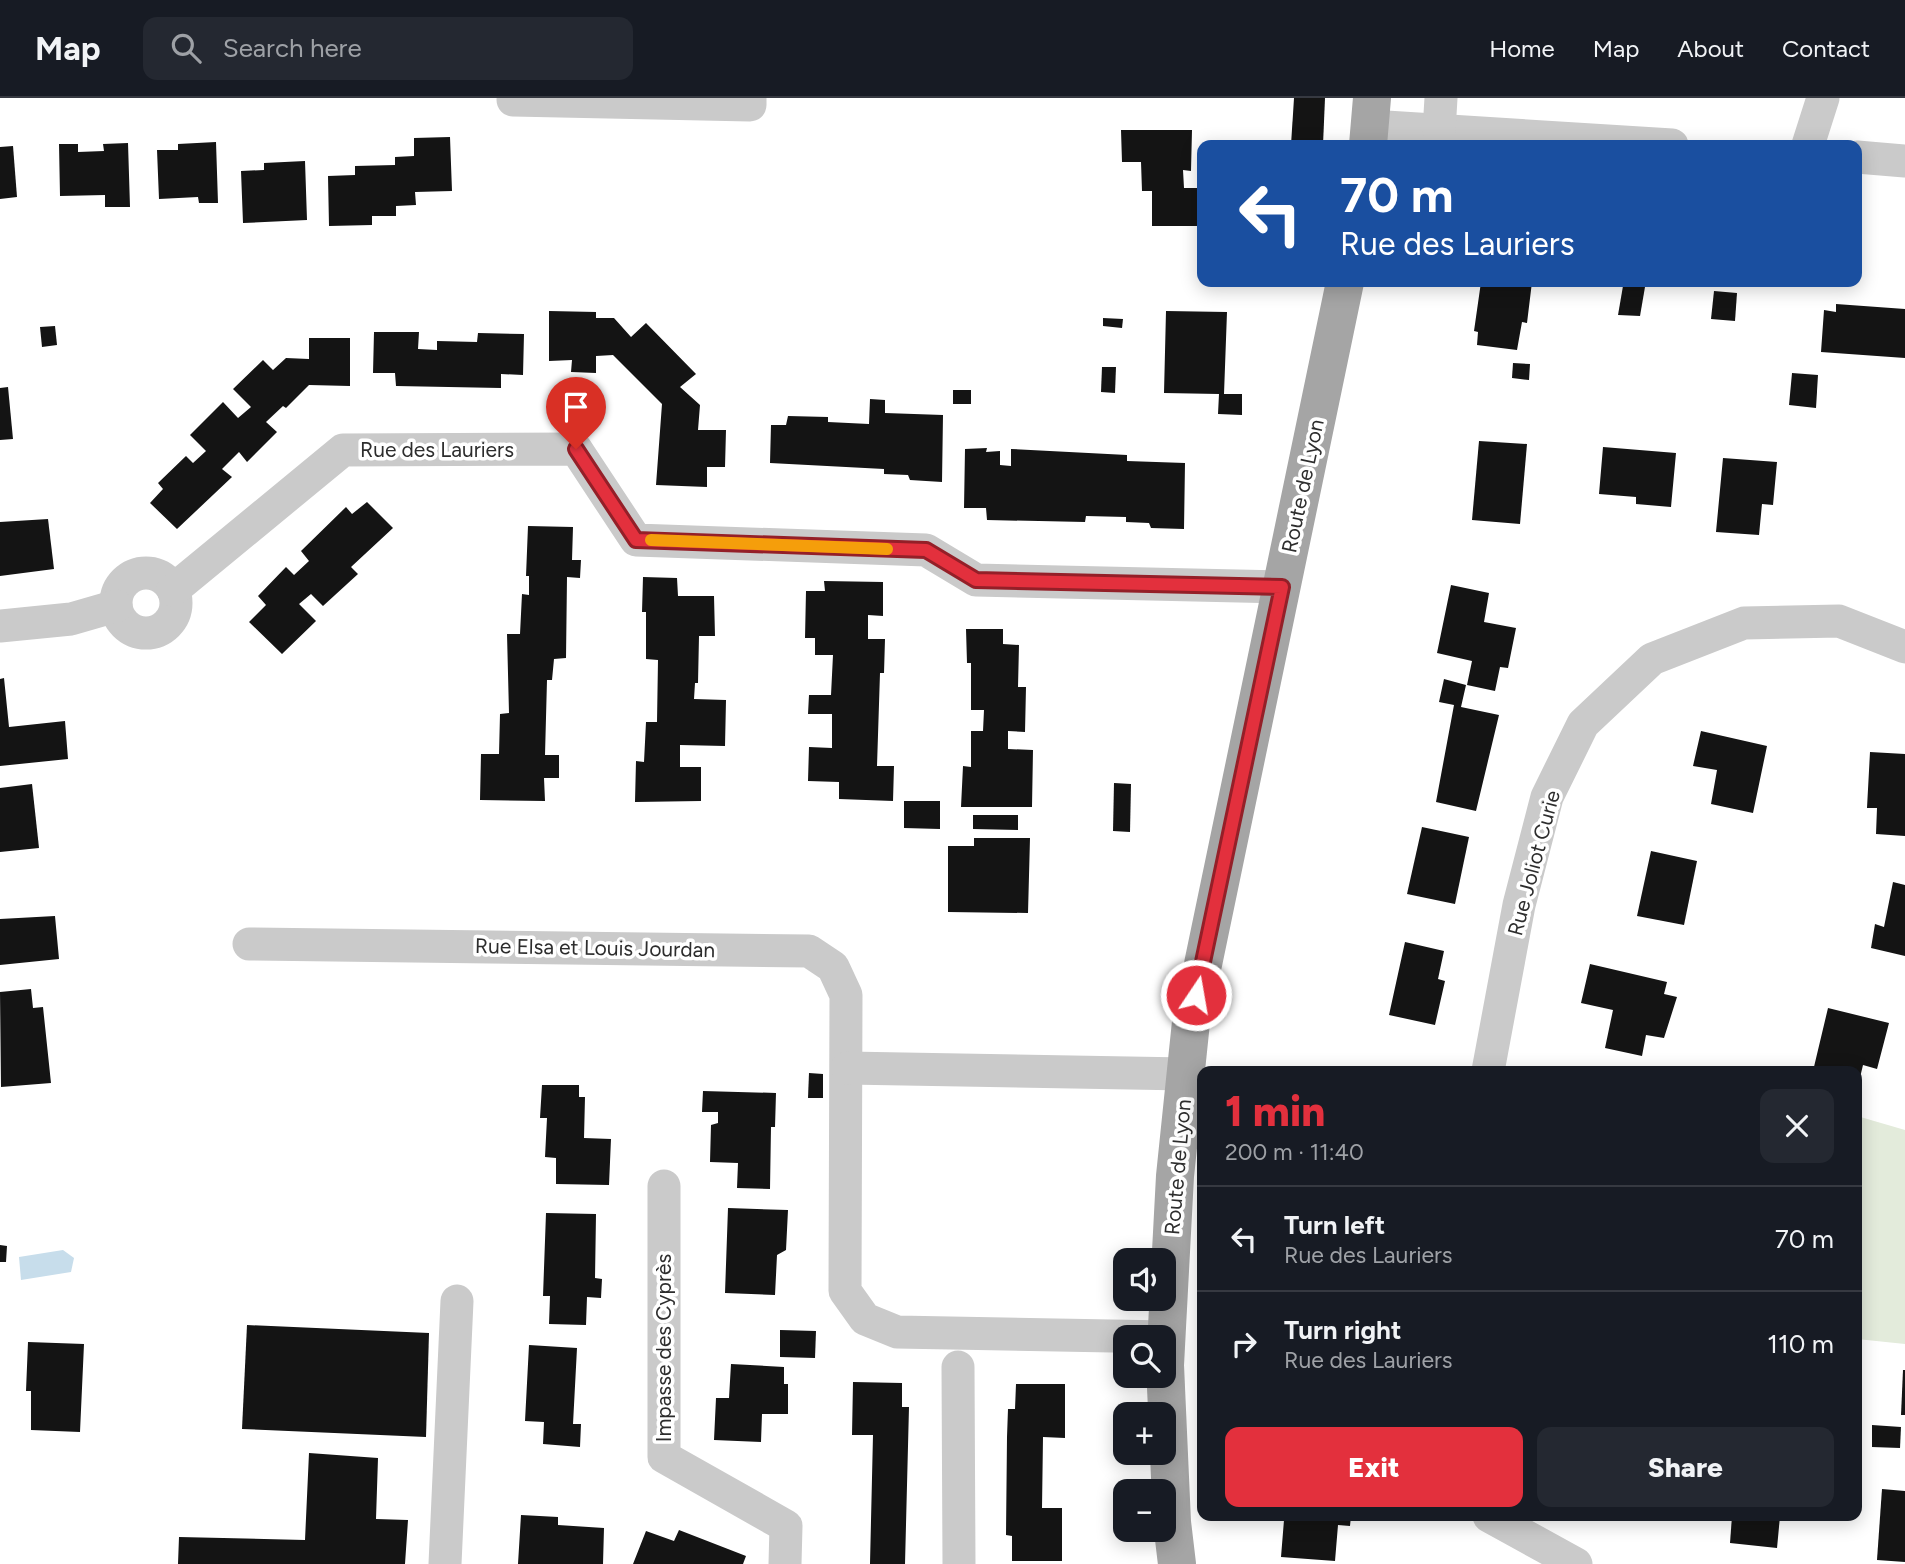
<!DOCTYPE html>
<html lang="en">
<head>
<meta charset="utf-8">
<style>
	:root { --surface:#171b24; --page:#242831; --text:#f1f3f6; --muted:#9ea1a6; --line:#363941; --accent:#e3303d }
	body { margin:0; font-family:Figtree,sans-serif; background:var(--page); color:var(--text); height:100vh; display:flex; flex-direction:column; font-size:26px; white-space:nowrap }
	* { box-sizing:border-box; margin:0 }
	p { font-size:23px; color:var(--muted) }
	.icon { flex:none; width:38px; height:38px; fill:none; stroke:currentColor; stroke-width:2; stroke-linecap:round; stroke-linejoin:round }
	.map { position:relative; flex:1; overflow:hidden }
	.panel { position:absolute; left:1197px; top:968px; width:665px; height:455px; display:flex; flex-direction:column; background:var(--surface); border-radius:14px; box-shadow:0 4px 18px #0003 }
	.panel>* { flex:none }
	.hud { position:absolute; left:1197px; top:42px; width:665px; height:147px; border-radius:14px; box-shadow:0 4px 18px #0003; background:#1a4fa0; color:#fff; overflow:hidden }
	.tools { position:absolute; left:1113px; top:1150px; display:grid; gap:14px }
	.tools a { display:grid; place-items:center; width:63px; height:63px; border-radius:14px; background:var(--surface); box-shadow:0 4px 18px #0003; font-size:35px }
	.pin { position:absolute; display:grid; place-items:center; width:60px; height:60px; color:#fff; margin:-72px -30px; border-radius:50% 50% 50% 0; rotate:-45deg; box-shadow:0 0 7px #0007 }
	.pin .icon { rotate:45deg }
	.me { position:absolute; width:77px; margin:-38px; rotate:12deg; stroke-linejoin:round; filter:drop-shadow(0 0 5px #0008) }
	.turn { display:flex; align-items:center; gap:24px; height:147px; padding:0 28px; font-size:32px }
	.turn .icon { width:91px; height:91px; stroke-width:2.5 }
	.turn b { display:block; font-size:49px; line-height:60px }
	.round { display:grid; place-items:center; flex:none; width:74px; height:74px; border-radius:14px; background:var(--page) }
	.overview { display:flex; align-items:center; justify-content:space-between; height:119px; padding:0 28px }
	h1 { font-size:42px; font-weight:800; line-height:52px; color:var(--accent) }
	.cta { display:flex; gap:14px; margin-top:auto; padding:14px 28px }
	.cta a { flex:1; height:80px; border-radius:14px; background:var(--accent); color:#fff; font-size:28px; font-weight:800; line-height:80px; text-align:center }
	.cta a+a { background:var(--page); color:var(--text) }
	ul { padding:0; list-style:none }
	li { display:flex; align-items:center; gap:21px; height:105px; padding:0 28px; border-top:2px solid var(--line) }
	li div { flex:1 }
	li b { display:block; font-size:26px }
	li em { font-style:normal }
	header { display:flex; align-items:center; gap:42px; box-sizing:border-box; height:98px; padding:0 35px; background:var(--surface); border-bottom:2px solid var(--line) }
	header strong { font-size:33px }
	nav { display:flex; gap:38px; margin-inline-start:auto; font-size:24px }
	.search { width:490px; height:63px; background:var(--page); display:flex; align-items:center; gap:18px; box-sizing:border-box; padding:0 24px; border-radius:14px; color:var(--muted); font-size:26px }
	.map>svg:first-child { display:block }
</style>
</head>
<body>
<header>
<strong>Map</strong>
<div class="search"><svg class="icon" aria-label="search" viewBox="0 0 24 24"><circle cx="10" cy="10" r="6"/><path d="M15 15l6 6"/></svg>Search here</div>
<nav><a>Home</a><a>Map</a><a>About</a><a>Contact</a></nav>
</header>
<div class="map">
<svg width="1905" height="1466" viewBox="0 0 1905 1466">
	<rect width="100%" height="100%" fill="#fff"/>
	<polygon fill="#e3ebdb" points="1857,1018 1905,1032 1905,1246 1857,1241"/>
	<polygon fill="#c7ddeb" points="63,1152 74,1160 71,1174 21,1182 19,1159"/>
	<g fill="#141414">
		<polygon points="1294,0 1325,0 1323,47 1291,47"/>
		<polygon points="1121,32 1192,32 1191,73 1183,72 1184,90 1197,90 1198,128 1152,128 1152,93 1142,93 1141,64 1122,64"/>
		<polygon points="450,39 452,93 415,94 416,107 396,108 396,118 372,118 372,127 329,128 328,78 355,77 355,68 395,67 395,59 414,58 414,40"/>
		<polygon points="216,44 218,105 199,105 198,99 159,101 157,52 178,52 178,46"/>
		<polygon points="128,45 130,109 105,109 105,97 60,98 59,46 78,46 78,54 104,53 103,46"/>
		<polygon points="13,48 17,99 0,101 0,49"/>
		<polygon points="305,63 307,122 243,125 241,73 264,72 264,65"/>
		<polygon points="1481,184 1532,184 1527,225 1522,224 1517,252 1477,247 1478,234 1474,233"/>
		<polygon points="1623,188 1645,189 1640,218 1618,217"/>
		<polygon points="1714,193 1737,195 1735,223 1711,221"/>
		<polygon points="1836,206 1905,211 1905,260 1821,254 1824,212 1836,214"/>
		<polygon points="549,213 596,214 596,220 614,220 631,239 646,225 696,276 680,289 700,307 698,332 726,332 725,369 707,369 707,389 656,387 662,306 613,257 596,258 596,275 571,274 572,262 549,263"/>
		<polygon points="1166,213 1227,214 1224,296 1242,296 1242,317 1218,316 1219,296 1164,295"/>
		<polygon points="1103,220 1123,221 1122,230 1103,228"/>
		<polygon points="55,228 57,247 42,249 40,229"/>
		<polygon points="374,234 419,234 418,251 437,252 437,243 477,244 478,235 524,236 523,277 501,276 501,290 396,288 395,275 373,275"/>
		<polygon points="309,240 350,240 350,288 309,287 286,310 283,308 266,324 277,334 247,364 239,354 222,371 232,379 177,431 150,405 163,391 158,385 186,358 193,365 206,353 190,337 223,304 238,320 251,309 233,291 263,262 273,272 286,260 309,261"/>
		<polygon points="1513,265 1530,266 1529,282 1512,280"/>
		<polygon points="1102,269 1116,269 1115,295 1101,294"/>
		<polygon points="1792,275 1818,277 1816,310 1789,307"/>
		<polygon points="8,289 13,341 0,342 0,290"/>
		<rect x="953" y="292" width="18" height="14"/>
		<polygon points="870,301 885,302 885,315 943,317 942,384 910,382 908,377 884,376 884,371 770,365 771,327 786,327 788,318 828,319 828,324 869,326"/>
		<polygon points="1479,343 1527,346 1520,426 1472,422"/>
		<polygon points="1603,349 1676,355 1671,409 1636,406 1636,399 1599,396"/>
		<polygon points="987,350 986,354 1000,353 1000,367 1011,368 1011,351 1127,357 1127,363 1185,365 1184,431 1151,430 1149,425 1126,424 1126,419 1086,418 1085,424 987,422 986,410 964,410 965,351"/>
		<polygon points="1723,360 1777,364 1773,407 1762,406 1759,437 1716,434"/>
		<polygon points="367,404 393,430 351,469 358,476 323,508 311,496 299,506 316,523 282,556 249,524 266,507 258,498 286,469 294,477 309,463 301,453 346,409 352,416"/>
		<polygon points="48,421 54,471 0,478 0,424"/>
		<polygon points="528,428 573,429 572,462 581,462 580,480 567,479 566,560 554,561 552,582 547,582 545,657 559,657 559,680 544,680 545,703 480,702 481,656 499,656 500,616 509,615 507,536 520,536 522,496 529,497 529,478 526,478"/>
		<polygon points="643,479 677,480 678,498 714,498 715,538 699,538 698,585 695,585 694,601 726,602 725,648 680,647 680,669 701,669 701,703 635,704 636,663 644,664 646,624 657,624 658,562 646,561 646,514 642,514"/>
		<polygon points="824,483 883,484 883,518 868,517 868,541 885,541 884,575 880,575 877,668 894,668 893,703 839,701 839,684 808,683 809,649 832,650 832,616 808,616 809,597 831,597 833,557 815,557 815,540 805,540 806,493 825,493"/>
		<polygon points="1451,487 1489,495 1484,524 1516,530 1508,570 1500,569 1495,593 1467,587 1472,563 1437,555"/>
		<polygon points="966,531 1003,531 1003,546 1019,547 1018,589 1026,589 1025,634 1008,633 1008,651 1033,652 1032,709 961,709 963,668 971,669 971,633 983,633 984,612 971,612 971,565 967,565"/>
		<polygon points="4,580 9,629 65,623 68,661 0,668 0,581"/>
		<polygon points="1444,581 1466,587 1461,609 1499,617 1476,713 1436,704 1454,607 1439,604"/>
		<polygon points="1701,633 1767,648 1753,715 1711,706 1717,672 1693,668"/>
		<polygon points="1870,654 1905,656 1905,738 1876,736 1877,710 1867,710"/>
		<polygon points="1114,685 1131,686 1130,734 1113,733"/>
		<polygon points="32,686 39,750 0,754 0,690"/>
		<polygon points="904,703 940,703 940,731 904,730"/>
		<polygon points="973,717 1018,717 1018,732 973,731"/>
		<polygon points="1422,729 1469,739 1455,806 1407,796"/>
		<polygon points="974,740 1030,740 1028,815 948,814 948,748 974,748"/>
		<polygon points="1651,753 1697,763 1684,827 1637,818"/>
		<polygon points="1893,784 1905,787 1905,858 1871,850 1875,826 1884,829"/>
		<polygon points="55,818 59,861 0,867 0,821"/>
		<polygon points="1405,844 1444,853 1438,881 1445,883 1435,927 1389,917"/>
		<polygon points="1590,866 1667,884 1664,896 1677,899 1664,940 1646,937 1642,958 1605,950 1613,912 1581,905"/>
		<polygon points="31,891 33,910 43,909 51,985 1,989 0,894"/>
		<polygon points="1828,910 1889,925 1877,971 1863,967 1858,988 1857,973 1813,973"/>
		<polygon points="809,975 823,976 823,1000 808,1000"/>
		<polygon points="542,987 579,987 579,999 585,999 584,1040 611,1041 609,1087 556,1086 556,1060 545,1059 547,1020 540,1020"/>
		<polygon points="703,993 776,995 775,1029 771,1029 770,1091 737,1090 738,1065 710,1064 711,1027 718,1025 718,1014 702,1014"/>
		<polygon points="728,1110 788,1112 786,1152 777,1157 775,1197 725,1195"/>
		<polygon points="546,1115 596,1116 595,1180 602,1181 601,1200 587,1199 586,1227 549,1226 550,1198 543,1198"/>
		<polygon points="0,1147 7,1148 6,1164 0,1164"/>
		<polygon points="247,1227 429,1235 426,1339 242,1331"/>
		<polygon points="780,1232 816,1233 815,1260 780,1259"/>
		<polygon points="28,1244 84,1246 80,1334 31,1332 31,1293 26,1293"/>
		<polygon points="529,1247 577,1250 573,1326 581,1326 580,1349 543,1346 544,1324 525,1323"/>
		<polygon points="731,1266 784,1269 784,1286 788,1286 788,1316 762,1316 761,1344 714,1342 716,1300 729,1300"/>
		<polygon points="1903,1272 1905,1272 1905,1317 1901,1317"/>
		<polygon points="853,1284 902,1285 902,1309 909,1309 905,1466 870,1466 873,1337 852,1337"/>
		<polygon points="1016,1286 1065,1286 1065,1340 1043,1339 1042,1410 1062,1410 1062,1463 1012,1463 1012,1438 1006,1437 1007,1339 1008,1311 1015,1311"/>
		<polygon points="1872,1327 1901,1329 1900,1350 1872,1349"/>
		<polygon points="309,1355 378,1360 376,1421 408,1422 405,1466 178,1466 179,1439 305,1442"/>
		<polygon points="1882,1391 1905,1393 1905,1464 1877,1462"/>
		<polygon points="521,1417 558,1419 558,1427 604,1430 603,1466 518,1466"/>
		<polygon points="1296,1418 1351,1418 1350,1428 1338,1427 1335,1463 1281,1459 1284,1422 1295,1423"/>
		<polygon points="1732,1418 1780,1418 1777,1450 1730,1445"/>
		<polygon points="679,1432 746,1458 743,1466 633,1466 646,1433 674,1443"/>
	</g>
	<g fill="none" stroke-linecap="round" stroke-linejoin="round">
		<g stroke="#cacaca" stroke-width="33">
			<polyline points="513,2 750,7 750,0"/>
			<polyline points="1370,28 1672,47"/>
			<polyline points="1439,33 1441,0"/>
			<polyline points="1808,47 1823,0"/>
			<polyline points="1857,59 1905,63"/>
			<circle cx="146" cy="505" r="30"/>
			<polyline points="173,492 343,352 576,351 636,442 926,452 976,482 1281,489"/>
			<polyline points="0,528 71,521 116,508"/>
			<polyline points="249,846 809,853 833,869 846,897 845,1193 865,1221 897,1234 1167,1239"/>
			<polyline points="847,970 1186,976"/>
			<polyline points="1488,973 1519,807 1547,699 1583,626 1652,561 1744,525 1839,523 1905,549"/>
			<polyline points="664,1088 664,1359 786,1428 785,1466"/>
			<polyline points="958,1269 959,1466"/>
			<polyline points="1489,1418 1576,1466"/>
			<polyline points="445,1466 457,1203"/>
		</g>
		<g stroke="#a5a5a5" stroke-width="38">
			<polyline points="1368,47 1372,0"/>
			<polyline points="1177,1466 1172,1424 1165,1267 1175,1078 1191,924 1345,184"/>
		</g>
	</g>
	<g fill="none" stroke-linecap="round" stroke-linejoin="round">
		<defs>
			<polyline id="route" points="576,351 636,442 926,452 976,482 1282,489 1196,897"/>
		</defs>
		<use href="#route" stroke="#941f28" stroke-width="18"/>
		<use href="#route" stroke="#e3303d" stroke-width="12"/>
		<polyline stroke="#f59e0b" stroke-width="12" points="651,442 887,451"/>
	</g>
	<g text-anchor="middle" stroke-width="7" stroke-linejoin="round" paint-order="stroke">
		<g font-size="21" fill="#2d2d2d" stroke="#fff">
			<text x="437" y="359">Rue des Lauriers</text>
			<text transform="translate(1303 388) rotate(-78)" y="7">Route de Lyon</text>
			<text transform="translate(1534 765) rotate(-75)" y="7">Rue Joliot Curie</text>
			<text transform="translate(595 850) rotate(1)" y="7">Rue Elsa et Louis Jourdan</text>
			<text transform="translate(1178 1069) rotate(-85)" y="7">Route de Lyon</text>
			<text transform="translate(664 1250) rotate(-90)" y="7">Impasse des Cyprès</text>
		</g>
	</g>
</svg>
<div class="tools">
<a><svg class="icon" aria-label="sound" viewBox="0 0 24 24"><path d="M4 9h4l5-4v14l-5-4H4zM17 9q2 3 0 6"/></svg></a>
<a><svg class="icon" aria-label="search" viewBox="0 0 24 24"><circle cx="10" cy="10" r="6"/><path d="M15 15l6 6"/></svg></a>
<a>+</a>
<a>−</a>
</div>
<div class="pin" style="left:576px;top:351px;background:#d93025"><svg class="icon" aria-label="arrive" viewBox="0 0 24 24"><path d="M6 21V4h12l-3 4 3 4H6"/></svg></div>
<svg class="me" style="left:1196px;top:897px" viewBox="-20 -20 40 40"><circle r="17" fill="#e3303d" stroke="#fff" stroke-width="3"/><path d="M0-11L8 9 0 5-8 9z" fill="#fff"/></svg>
<div class="hud">
<div class="turn"><svg class="icon" aria-label="left" viewBox="0 0 24 24"><path d="M17 20v-9H6M10 6l-5 5 5 5"/></svg><div><b>70 m</b>Rue des Lauriers</div></div>
</div>
<section class="panel">
<div class="overview"><div><h1>1 min</h1><p>200 m · 11:40</p></div><a class="round"><svg class="icon" aria-label="close" viewBox="0 0 24 24"><path d="M6 6l12 12M18 6L6 18"/></svg></a></div>
<ul>
<li><svg class="icon" aria-label="left" viewBox="0 0 24 24"><path d="M17 20v-9H6M10 6l-5 5 5 5"/></svg><div><b>Turn left</b><p>Rue des Lauriers</p></div><em>70 m</em></li>
<li><svg class="icon" aria-label="right" viewBox="0 0 24 24"><path d="M7 20v-9h11M14 6l5 5-5 5"/></svg><div><b>Turn right</b><p>Rue des Lauriers</p></div><em>110 m</em></li>
</ul>
<div class="cta"><a>Exit</a><a>Share</a></div>
</section>
</div>
</body>
</html>
